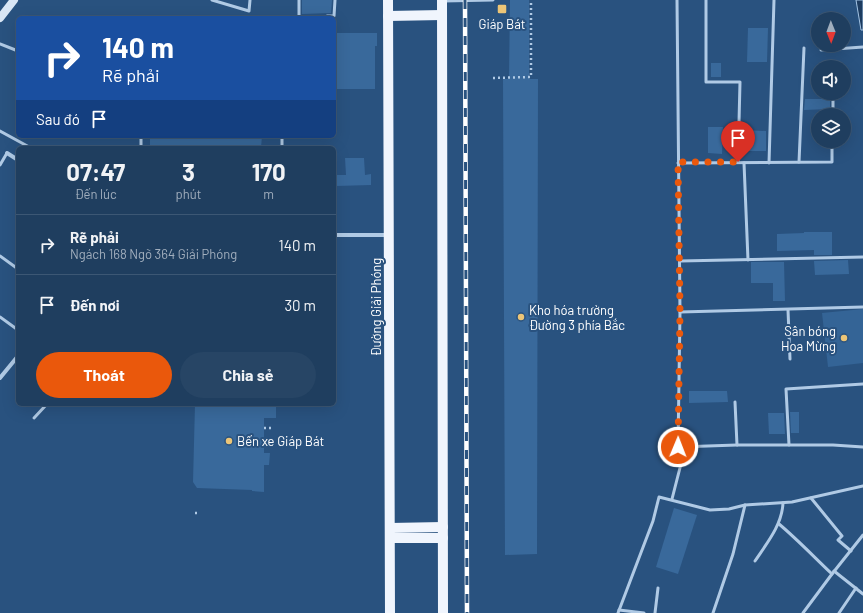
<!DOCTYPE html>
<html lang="vi">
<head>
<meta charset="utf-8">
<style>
	:root { --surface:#1f3e5f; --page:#274565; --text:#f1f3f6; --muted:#a1aebd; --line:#3c5774; --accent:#ea580c }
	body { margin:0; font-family:Barlow,sans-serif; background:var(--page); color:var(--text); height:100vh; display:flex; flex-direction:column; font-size:15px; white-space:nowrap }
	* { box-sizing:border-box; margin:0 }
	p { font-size:13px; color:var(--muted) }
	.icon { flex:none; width:22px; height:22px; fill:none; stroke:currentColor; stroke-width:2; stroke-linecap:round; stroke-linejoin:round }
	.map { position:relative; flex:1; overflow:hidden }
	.drawer { position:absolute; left:16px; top:146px; width:320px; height:260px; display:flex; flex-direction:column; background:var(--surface); border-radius:6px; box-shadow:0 4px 16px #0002,0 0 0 1px var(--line) }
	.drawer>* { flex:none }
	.banner { position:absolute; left:16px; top:16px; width:320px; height:122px; border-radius:6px; box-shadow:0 4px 16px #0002,0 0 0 1px var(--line); background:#1a4fa0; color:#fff; overflow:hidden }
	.needle { width:26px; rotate:179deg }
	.tools { position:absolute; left:811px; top:12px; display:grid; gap:8px }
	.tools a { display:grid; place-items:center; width:40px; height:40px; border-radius:50%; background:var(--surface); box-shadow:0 4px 16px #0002,0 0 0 1px var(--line); font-size:20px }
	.pin { position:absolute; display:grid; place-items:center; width:34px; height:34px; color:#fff; margin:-41px -17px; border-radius:50% 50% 50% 0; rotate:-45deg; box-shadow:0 0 4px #0007 }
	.pin .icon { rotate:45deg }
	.me { position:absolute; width:44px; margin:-22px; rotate:1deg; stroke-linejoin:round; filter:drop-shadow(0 0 3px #0008) }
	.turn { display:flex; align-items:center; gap:14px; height:84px; padding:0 20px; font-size:18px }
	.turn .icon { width:52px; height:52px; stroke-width:2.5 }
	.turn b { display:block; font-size:28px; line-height:34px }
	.then { display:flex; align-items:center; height:38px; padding:0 20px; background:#0003; gap:8px; font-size:15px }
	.eta { display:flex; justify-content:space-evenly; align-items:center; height:68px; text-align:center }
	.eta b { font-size:24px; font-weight:700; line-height:28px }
	.primary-button { display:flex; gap:8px; margin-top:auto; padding:8px 20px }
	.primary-button a { flex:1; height:46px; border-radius:24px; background:var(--accent); color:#fff; font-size:16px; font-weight:700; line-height:46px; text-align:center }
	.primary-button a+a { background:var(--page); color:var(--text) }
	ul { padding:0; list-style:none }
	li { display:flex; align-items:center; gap:12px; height:60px; padding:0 20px; border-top:1px solid var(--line) }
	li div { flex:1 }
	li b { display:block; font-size:15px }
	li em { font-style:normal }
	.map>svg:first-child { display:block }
</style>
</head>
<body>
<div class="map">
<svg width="863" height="613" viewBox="0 0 863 613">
	<rect width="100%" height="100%" fill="#29527f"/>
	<polygon fill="#346496" points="863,309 863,363 828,367 822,313"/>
	<polygon fill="#1d3c60" stroke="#a5c5e5" points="856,0 863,0 863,30 861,30"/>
	<g fill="#39699b">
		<polygon points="302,0 332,0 331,13 302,14"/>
		<polygon points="510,0 529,0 529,79 538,79 537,554 505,555 503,79 509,79"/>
		<polygon points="748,28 768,28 767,62 747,62"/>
		<polygon points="334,33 377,33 377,46 375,46 375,89 337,89 337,47 334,47"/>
		<rect x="711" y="63" width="10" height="14"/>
		<polygon points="805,99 830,99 830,109 804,110"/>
		<polygon points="708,127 723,127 722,154 708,153"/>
		<polygon points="744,130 766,131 766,151 744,151"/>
		<polygon points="150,136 262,136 261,148 150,148"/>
		<polygon points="345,158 364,158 365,175 371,174 371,185 336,186 336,175 346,175"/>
		<polygon points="804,232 832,232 832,255 814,255 814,250 777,251 777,234 804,233"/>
		<polygon points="848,260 849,274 815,275 814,261"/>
		<polygon points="751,262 784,262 785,301 773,301 773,283 751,283"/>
		<polygon points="689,391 727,391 728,402 689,403"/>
		<polygon points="195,404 276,404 276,418 264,418 264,453 270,453 269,465 264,465 264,492 252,491 252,490 197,488 193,482"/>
		<polygon points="790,412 799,412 799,433 791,433"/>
		<polygon points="768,413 784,413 785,434 769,434"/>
		<polygon points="674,508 697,515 678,574 656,567"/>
	</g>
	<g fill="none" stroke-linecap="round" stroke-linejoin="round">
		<g stroke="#b0cae5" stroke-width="2.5" stroke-dasharray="2 3" stroke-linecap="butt">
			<polyline points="493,78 531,77 531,0"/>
			<polyline points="264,428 272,428"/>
			<polyline points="195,513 200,513"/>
		</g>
		<g stroke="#b0cae5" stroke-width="3">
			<polyline points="212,0 249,11 250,0"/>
			<polyline points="677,0 680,312 678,447 737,445 833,445 863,447"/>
			<polyline points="706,0 706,82 740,82 738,162"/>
			<polyline points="443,1 493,0"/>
			<polyline points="299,18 299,0"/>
			<polyline points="327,18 327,16 334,16 335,0"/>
			<polyline points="0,44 18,51"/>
			<polyline points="821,50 863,47"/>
			<polyline points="833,115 833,93"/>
			<polyline points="0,131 31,148"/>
			<polyline points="141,148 141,136"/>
			<polyline points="280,148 282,147 282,136"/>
			<polyline points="799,162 804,48"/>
			<polyline points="678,163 832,162 832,141"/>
			<polyline points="744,163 748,260"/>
			<polyline points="769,163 774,0"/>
			<polyline points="0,165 7,153"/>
			<polyline points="0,256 18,269"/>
			<polyline points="680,261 863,257"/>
			<polyline points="788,310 790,359"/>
			<polyline points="680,312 863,307"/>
			<polyline points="0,317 18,330"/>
			<polyline points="735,402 737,445"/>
			<polyline points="34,418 47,404"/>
			<polyline points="789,445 786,389 863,384"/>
			<polyline points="811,498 842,536 838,540 851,551"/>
			<polyline points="672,499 683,456 683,447"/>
			<path d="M779,524C798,540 814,557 832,574"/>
			<path d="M755,561C767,543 782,525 783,503"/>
			<polyline points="834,571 863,594"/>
			<polyline points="619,610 644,613"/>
			<polyline points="618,613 653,521 659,497 710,510 729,509 745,505 792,502 863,486"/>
			<polyline points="655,613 658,588"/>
			<polyline points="713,613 733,554 745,505"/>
			<polyline points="803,613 832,574 863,535"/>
			<polyline points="839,613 856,588"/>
		</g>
		<g stroke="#b0cae5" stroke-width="4">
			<polyline points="7,153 18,160"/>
			<polyline points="334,235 388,235"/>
			<polyline points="0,378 18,356"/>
		</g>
		<polyline stroke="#d9e6f5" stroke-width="8" points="0,18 14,0"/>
		<g stroke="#f0f5fd" stroke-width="10">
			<polyline points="388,0 390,613"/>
			<polyline points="442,0 443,613"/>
			<polyline points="388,16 442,15"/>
			<polyline points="390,528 443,527"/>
			<polyline points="390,538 443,538"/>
		</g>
		<defs>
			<polyline id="rail" points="465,0 467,613"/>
		</defs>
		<use href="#rail" stroke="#fff" stroke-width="4.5"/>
		<use href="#rail" stroke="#29527f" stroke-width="3" stroke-dasharray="9" stroke-linecap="butt"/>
	</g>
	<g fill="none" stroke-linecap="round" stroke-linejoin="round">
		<polyline stroke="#ea580c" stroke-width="7" stroke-dasharray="0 12.6" points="678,447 680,312 678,162 738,162"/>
	</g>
	<g fill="#ecc577" stroke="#29527f" stroke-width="1.5">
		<rect x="497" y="4" width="10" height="10" rx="2"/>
		<circle cx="521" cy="317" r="4"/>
		<circle cx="844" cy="338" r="4"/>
		<circle cx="229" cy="441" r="4"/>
	</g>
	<g text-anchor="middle" stroke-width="4" stroke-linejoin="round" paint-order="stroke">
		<g font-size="13" fill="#fff" stroke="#29527f" text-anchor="start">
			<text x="502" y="29" text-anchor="middle">Giáp Bát</text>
			<text x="529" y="315">Kho hóa trường<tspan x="529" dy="15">Đường 3 phía Bắc</tspan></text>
			<text x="836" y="336" text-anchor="end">Sân bóng<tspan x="836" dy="15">Hoa Mừng</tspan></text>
			<text x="237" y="446">Bến xe Giáp Bát</text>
		</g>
		<g font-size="13" fill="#fff" stroke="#29527f">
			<text transform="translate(376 307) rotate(-90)" y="5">Đường Giải Phóng</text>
		</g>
	</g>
</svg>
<div class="tools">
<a><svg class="needle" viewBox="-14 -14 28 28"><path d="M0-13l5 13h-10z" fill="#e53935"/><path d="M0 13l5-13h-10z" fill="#a1aebd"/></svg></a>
<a><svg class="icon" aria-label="sound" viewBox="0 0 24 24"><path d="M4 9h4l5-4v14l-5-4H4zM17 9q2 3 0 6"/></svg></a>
<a><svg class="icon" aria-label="layers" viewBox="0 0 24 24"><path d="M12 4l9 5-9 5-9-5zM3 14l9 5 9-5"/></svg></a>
</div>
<div class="pin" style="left:738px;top:162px;background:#d93025"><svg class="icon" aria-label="arrive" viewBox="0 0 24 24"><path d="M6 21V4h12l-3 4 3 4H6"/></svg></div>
<svg class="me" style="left:678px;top:447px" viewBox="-20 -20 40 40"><circle r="17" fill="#ea580c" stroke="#fff" stroke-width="3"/><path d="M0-11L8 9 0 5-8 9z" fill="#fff"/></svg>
<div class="banner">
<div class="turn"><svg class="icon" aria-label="right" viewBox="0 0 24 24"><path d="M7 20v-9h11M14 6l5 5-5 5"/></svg><div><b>140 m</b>Rẽ phải</div></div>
<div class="then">Sau đó<svg class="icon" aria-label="arrive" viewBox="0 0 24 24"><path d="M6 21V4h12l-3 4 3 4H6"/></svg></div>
</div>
<section class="drawer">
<div class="eta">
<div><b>07:47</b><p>Đến lúc</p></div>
<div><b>3</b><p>phút</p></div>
<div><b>170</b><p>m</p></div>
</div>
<ul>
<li><svg class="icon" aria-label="right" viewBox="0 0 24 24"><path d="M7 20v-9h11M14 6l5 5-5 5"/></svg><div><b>Rẽ phải</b><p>Ngách 168 Ngõ 364 Giải Phóng</p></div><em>140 m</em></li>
<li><svg class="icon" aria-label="arrive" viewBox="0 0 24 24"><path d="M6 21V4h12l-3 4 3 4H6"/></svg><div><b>Đến nơi</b></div><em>30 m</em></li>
</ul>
<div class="primary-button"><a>Thoát</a><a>Chia sẻ</a></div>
</section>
</div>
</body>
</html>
